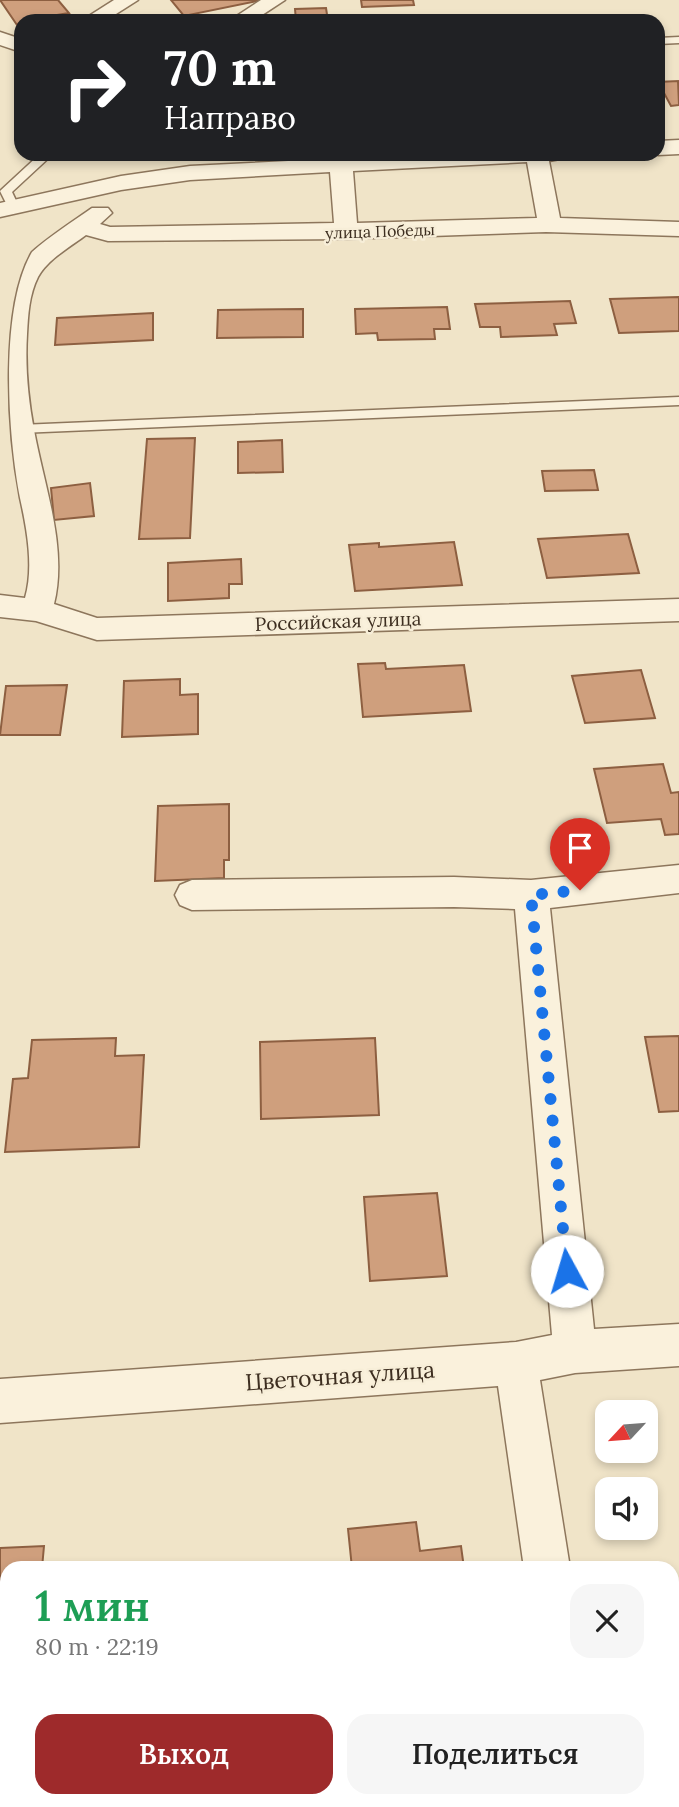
<!DOCTYPE html>
<html lang="ru">
<head>
<meta charset="utf-8">
<style>
	:root { --surface:#fff; --page:#f6f6f6; --text:#222; --muted:#767676; --accent:#9e2a2b }
	body { margin:0; font-family:Lora,serif; background:var(--page); color:var(--text); height:100vh; display:flex; flex-direction:column; font-size:26px; white-space:nowrap }
	* { box-sizing:border-box; margin:0 }
	p { font-size:23px; color:var(--muted) }
	.icon { flex:none; width:38px; height:38px; fill:none; stroke:currentColor; stroke-width:2; stroke-linecap:round; stroke-linejoin:round }
	.map { position:relative; flex:1; overflow:hidden }
	.side { position:absolute; left:0px; top:1561px; width:679px; height:247px; display:flex; flex-direction:column; background:var(--surface); border-radius:21px 21px 0 0; box-shadow:0 4px 10px #0003 }
	.side>* { flex:none }
	.hud { position:absolute; left:14px; top:14px; width:651px; height:147px; border-radius:21px; box-shadow:0 4px 10px #0003; background:#202124; color:#fff; overflow:hidden }
	.needle { width:46px; rotate:244deg }
	.fabs { position:absolute; left:595px; top:1400px; display:grid; gap:14px }
	.fabs a { display:grid; place-items:center; width:63px; height:63px; border-radius:14px; background:var(--surface); box-shadow:0 4px 10px #0003; font-size:35px }
	.pin { position:absolute; display:grid; place-items:center; width:60px; height:60px; color:#fff; margin:-72px -30px; border-radius:50% 50% 50% 0; rotate:-45deg; box-shadow:0 0 7px #0007 }
	.pin .icon { rotate:45deg }
	.me { position:absolute; width:77px; margin:-38px; rotate:354deg; stroke-linejoin:round; filter:drop-shadow(0 0 5px #0008) }
	.turn { display:flex; align-items:center; gap:24px; height:147px; padding:0 35px; font-size:32px }
	.turn .icon { width:91px; height:91px; stroke-width:2.5 }
	.turn b { display:block; font-size:49px; line-height:60px }
	.round { display:grid; place-items:center; flex:none; width:74px; height:74px; border-radius:21px; background:var(--page) }
	.headline { display:flex; align-items:center; justify-content:space-between; height:119px; padding:0 35px }
	h1 { font-size:42px; font-weight:600; line-height:52px; color:#1e9e55 }
	.action { display:flex; gap:14px; margin-top:auto; padding:14px 35px }
	.action a { flex:1; height:80px; border-radius:21px; background:var(--accent); color:#fff; font-size:28px; font-weight:600; line-height:80px; text-align:center }
	.action a+a { background:var(--page); color:var(--text) }
	.map>svg:first-child { display:block }
</style>
</head>
<body>
<div class="map">
<svg width="679" height="1807" viewBox="0 0 679 1807">
	<rect width="100%" height="100%" fill="#f0e4c8"/>
	<g fill="#cf9f7d" stroke="#8d5f41" stroke-width="2">
		<polygon points="0,0 58,0 69,13 21,21 17,25"/>
		<polygon points="171,0 262,0 184,16"/>
		<polygon points="361,0 413,0 414,5 362,7"/>
		<polygon points="326,8 328,21 296,21 295,9"/>
		<polygon points="678,81 679,105 671,106 658,82"/>
		<polygon points="679,297 679,331 619,333 610,299"/>
		<polygon points="570,301 576,323 554,324 557,335 501,337 500,327 480,327 475,304"/>
		<polygon points="447,307 450,329 434,329 435,339 378,340 377,333 356,334 355,309"/>
		<polygon points="303,309 303,337 217,338 218,310"/>
		<polygon points="153,313 153,340 55,345 57,318"/>
		<polygon points="195,438 190,538 139,539 147,439"/>
		<polygon points="282,440 283,472 238,473 238,442"/>
		<polygon points="594,470 598,490 545,491 542,471"/>
		<polygon points="90,483 94,516 54,520 51,488"/>
		<polygon points="628,534 639,573 547,578 538,539"/>
		<polygon points="454,542 462,585 355,591 349,545 379,543 379,547"/>
		<polygon points="241,559 242,584 229,584 229,598 168,601 168,563"/>
		<polygon points="385,663 386,669 464,665 471,711 363,717 358,664"/>
		<polygon points="641,670 655,718 585,723 572,676"/>
		<polygon points="180,679 180,695 198,694 198,734 122,737 124,681"/>
		<polygon points="67,685 60,735 0,735 6,686"/>
		<polygon points="663,764 671,793 679,792 679,834 665,835 661,819 607,823 594,769"/>
		<polygon points="229,804 229,860 224,860 224,878 155,881 158,806"/>
		<polygon points="679,1036 679,1111 659,1112 645,1037"/>
		<polygon points="116,1038 115,1056 144,1055 139,1147 5,1152 13,1079 28,1078 32,1040"/>
		<polygon points="375,1038 379,1115 261,1119 260,1042"/>
		<polygon points="437,1193 447,1276 370,1281 364,1197"/>
		<polygon points="416,1522 420,1551 461,1546 464,1568 352,1568 348,1529"/>
		<polygon points="44,1546 42,1568 7,1568 7,1685 0,1685 0,1548"/>
		<polygon points="224,1564 224,1568 113,1568 113,1567"/>
	</g>
	<g fill="none" stroke-linecap="round" stroke-linejoin="round">
		<defs>
			<g id="service">
				<polygon points="679,37 679,43 658,44 658,38"/>
				<polygon points="40,154 53,154 12,192 19,207 9,209 0,191"/>
				<polygon points="679,397 679,405 20,433 13,429 20,425"/>
			</g>
			<g id="minor">
				<polygon points="114,0 138,0 105,21 81,21"/>
				<polygon points="261,0 285,0 253,21 229,21"/>
				<polygon points="0,32 21,39 21,52 0,45"/>
				<polygon points="679,140 679,154 658,155 656,154 658,154 658,141"/>
				<path d="M425,154H563L560,159L549,161L560,218L679,222V236L546,232L346,239L108,241L86,235C70,247 48,259 38,277C29,295 28,315 27,334C25,367 28,398 34,430C44,486 68,548 54,604L97,618L679,599V621L97,640L36,621L0,617V595L25,598C34,568 27,529 20,498C7,430 0,307 32,252C50,236 72,222 92,208H108L112,213L100,224L110,227L334,223L330,172L190,180L121,190L0,217V203L121,176L190,166ZM527,162L537,218L357,223L353,171Z"/>
				<polygon points="679,865 679,893 550,908 594,1329 679,1324 679,1366 575,1373 540,1380 570,1568 524,1568 498,1386 0,1423 0,1379 516,1342 552,1335 515,909 454,907 192,910 180,905 175,895 180,885 192,880 454,877 531,880"/>
				<polygon points="556,1801 606,1801 607,1807 557,1807"/>
			</g>
		</defs>
		<use href="#service" stroke="#8d765c" stroke-width="3"/>
		<use href="#minor" stroke="#8d765c" stroke-width="3"/>
		<use href="#service" fill="#faf1dc" fill-rule="evenodd"/>
		<use href="#minor" fill="#faf1dc" fill-rule="evenodd"/>
	</g>
	<g fill="none" stroke-linecap="round" stroke-linejoin="round">
		<polyline stroke="#1a73e8" stroke-width="12" stroke-dasharray="0 21.6" points="567,1271 531,895 580,890"/>
	</g>
	<g text-anchor="middle" stroke-width="5" stroke-linejoin="round" paint-order="stroke">
		<g font-size="16" fill="#3d2e20" stroke="#f7eed8">
			<text transform="translate(380 231) rotate(-2)" y="6">улица Победы</text>
		</g>
		<g font-size="19" fill="#3d2e20" stroke="#f7eed8">
			<text transform="translate(338 621) rotate(-2)" y="7">Российская улица</text>
		</g>
		<g font-size="23" fill="#3d2e20" stroke="#f7eed8">
			<text transform="translate(340 1376) rotate(-4)" y="8">Цветочная улица</text>
		</g>
	</g>
</svg>
<div class="fabs">
<a><svg class="needle" viewBox="-14 -14 28 28"><path d="M0-13l5 13h-10z" fill="#e53935"/><path d="M0 13l5-13h-10z" fill="#767676"/></svg></a>
<a><svg class="icon" aria-label="sound" viewBox="0 0 24 24"><path d="M4 9h4l5-4v14l-5-4H4zM17 9q2 3 0 6"/></svg></a>
</div>
<div class="pin" style="left:580px;top:890px;background:#d93025"><svg class="icon" aria-label="arrive" viewBox="0 0 24 24"><path d="M6 21V4h12l-3 4 3 4H6"/></svg></div>
<svg class="me" style="left:567px;top:1271px" viewBox="-20 -20 40 40"><circle r="19" fill="#fff"/><path d="M0-13L10 11 0 6-10 11z" fill="#1a73e8"/></svg>
<div class="hud">
<div class="turn"><svg class="icon" aria-label="right" viewBox="0 0 24 24"><path d="M7 20v-9h11M14 6l5 5-5 5"/></svg><div><b>70 m</b>Направо</div></div>
</div>
<section class="side">
<div class="headline"><div><h1>1 мин</h1><p>80 m · 22:19</p></div><a class="round"><svg class="icon" aria-label="close" viewBox="0 0 24 24"><path d="M6 6l12 12M18 6L6 18"/></svg></a></div>
<div class="action"><a>Выход</a><a>Поделиться</a></div>
</section>
</div>
</body>
</html>
